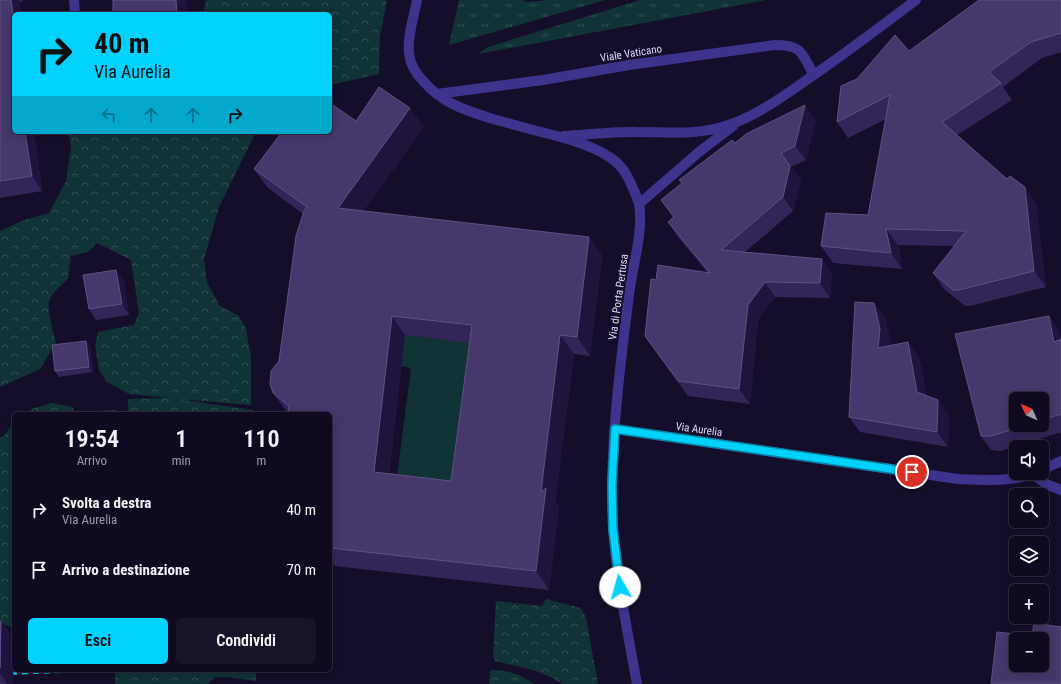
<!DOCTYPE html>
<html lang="it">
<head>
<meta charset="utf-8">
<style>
	:root { --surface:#100a20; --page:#191329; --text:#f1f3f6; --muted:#9c9aa5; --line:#302b3e; --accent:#03d2ff }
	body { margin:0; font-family:"Roboto Condensed",sans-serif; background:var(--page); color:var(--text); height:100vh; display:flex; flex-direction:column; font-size:15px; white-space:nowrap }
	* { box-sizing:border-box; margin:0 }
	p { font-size:13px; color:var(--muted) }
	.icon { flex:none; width:22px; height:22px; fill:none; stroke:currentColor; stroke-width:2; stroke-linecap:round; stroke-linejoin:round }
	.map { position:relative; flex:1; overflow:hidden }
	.details { position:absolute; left:12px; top:412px; width:320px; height:260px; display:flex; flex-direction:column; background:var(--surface); border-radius:6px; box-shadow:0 2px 10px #0003,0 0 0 1px var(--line) }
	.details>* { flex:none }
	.top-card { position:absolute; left:12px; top:12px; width:320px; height:122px; border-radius:6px; box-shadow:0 2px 10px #0003,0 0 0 1px var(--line); background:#03d2ff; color:#111; overflow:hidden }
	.needle { width:26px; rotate:314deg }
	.tools { position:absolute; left:1009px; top:392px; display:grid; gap:8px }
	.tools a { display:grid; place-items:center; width:40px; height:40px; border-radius:6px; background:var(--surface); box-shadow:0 2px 10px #0003,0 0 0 1px var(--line); font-size:20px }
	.pin { position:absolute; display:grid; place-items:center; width:34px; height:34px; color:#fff; margin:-17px; border:2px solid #fff; border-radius:50%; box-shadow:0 1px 4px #0007 }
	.me { position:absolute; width:44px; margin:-22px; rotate:353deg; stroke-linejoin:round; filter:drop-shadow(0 0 3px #0008) }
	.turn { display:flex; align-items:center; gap:14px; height:84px; padding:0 16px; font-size:18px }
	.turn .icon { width:52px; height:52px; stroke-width:2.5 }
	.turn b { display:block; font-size:28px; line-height:34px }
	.lanes { display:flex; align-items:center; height:38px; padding:0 16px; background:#0003; justify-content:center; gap:20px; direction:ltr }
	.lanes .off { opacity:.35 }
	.eta { display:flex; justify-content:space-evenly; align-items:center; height:68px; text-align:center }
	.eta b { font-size:24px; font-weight:600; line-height:28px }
	.button { display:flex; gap:8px; margin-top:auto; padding:8px 16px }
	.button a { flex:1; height:46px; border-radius:6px; background:var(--accent); color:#111; font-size:16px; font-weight:600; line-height:46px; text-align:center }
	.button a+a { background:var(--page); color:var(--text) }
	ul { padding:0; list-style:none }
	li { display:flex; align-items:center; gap:12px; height:60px; padding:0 16px }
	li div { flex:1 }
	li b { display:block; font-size:15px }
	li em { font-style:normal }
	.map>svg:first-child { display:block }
</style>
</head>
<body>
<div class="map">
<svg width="1061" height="684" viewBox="0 0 1061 684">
	<defs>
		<pattern id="grass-tufts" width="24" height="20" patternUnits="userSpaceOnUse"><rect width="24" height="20" fill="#103335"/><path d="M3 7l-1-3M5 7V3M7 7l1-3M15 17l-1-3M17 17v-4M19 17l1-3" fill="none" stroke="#325053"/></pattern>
		<pattern id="forest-crowns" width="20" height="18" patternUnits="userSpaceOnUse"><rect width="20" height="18" fill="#103335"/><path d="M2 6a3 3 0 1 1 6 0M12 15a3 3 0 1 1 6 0" fill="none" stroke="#325053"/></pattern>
	</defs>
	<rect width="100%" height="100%" fill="#150e2a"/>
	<g fill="url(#grass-tufts)">
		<polygon points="459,0 522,0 527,2 549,0 605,0 449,45"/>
		<polygon points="640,0 766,0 478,54 488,47"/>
	</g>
	<g fill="url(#forest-crowns)">
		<polygon points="206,0 387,0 380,36 379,74 330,85 330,14 203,14"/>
		<path d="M68,132H256L219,207L204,259L207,282L220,306L239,316L246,329L251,357V405L178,399L253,410L252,414H128V399L169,398L129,394L107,382L99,370L95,345L98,332L134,325L139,313L131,260L97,243L88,252L71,256L68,279C60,286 53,292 49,301C47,309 53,333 56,342L40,369L0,387V231L24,220L49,213L66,181L71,146Z"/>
		<polygon points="51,403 73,407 74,414 24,414 34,408"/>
		<polygon points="14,422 14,628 0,623 0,437 3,437"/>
		<polygon points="546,599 581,608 586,618 598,684 562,684 553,678 533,670 495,661 493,656 496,601 542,606"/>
		<polygon points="115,670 256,670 256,681 228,677 215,677 208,684 115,684"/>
		<path d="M493,670C507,670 522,675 534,684H489L490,671Z"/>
	</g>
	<polygon fill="#103335" points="405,335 517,348 498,504 395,492 411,368 401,366"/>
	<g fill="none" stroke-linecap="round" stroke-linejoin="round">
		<g stroke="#3e348e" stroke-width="10">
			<polyline points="74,0 75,14"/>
			<path d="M437,94L543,80L629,65L775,45C803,45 801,53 814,75"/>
			<polyline points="1033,474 1046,484 1061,490"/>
		</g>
		<g stroke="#3e348e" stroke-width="10">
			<path d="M417,0C414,17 407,36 409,53C410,65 416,74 424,82C442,103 467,111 493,119C508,123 522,127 537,131C562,137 590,144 611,158C620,164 627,174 631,184C634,190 637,197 639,204C644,231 632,267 629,295C621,358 613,422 612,486C611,553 625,618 637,684"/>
			<path d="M564,136C588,135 613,131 637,132C664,132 692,135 718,128C751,120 781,98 808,79C845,54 880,27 916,0"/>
			<polyline points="639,204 699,152 733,126"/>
			<path d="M615,429L958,479C981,480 1015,482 1036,473"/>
			<polyline points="1042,470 1061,461"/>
		</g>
		<polyline stroke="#03d2ff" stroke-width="3" stroke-dasharray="6 5" stroke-linecap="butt" points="0,674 95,670"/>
	</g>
	<g fill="#342559" fill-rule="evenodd">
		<polygon points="0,0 23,0 23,1 20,2 14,14 14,132 34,132 42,191 0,198"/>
		<polygon points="1061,0 1061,52 1042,58 1003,87 1012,100 957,135 1007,179 1036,203 1046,287 970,306 965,306 944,289 933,273 954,246 898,245 902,269 833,263 821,246 868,215 886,119 848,138 837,122 857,79 909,51"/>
		<polygon points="816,120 806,160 791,167 801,180 793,211 745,252 822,259 832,274 830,298 775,297 758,319 750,404 688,396 645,336 656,280 708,273 678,237 668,222 673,217 661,200 682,183 679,180 735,143"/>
		<path d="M424,127L363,211L589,237L602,256L590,356L574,354L555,502L559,507L549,590L335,566L330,559V414L288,413L273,393L303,214L268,188L254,169ZM405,335L470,343L451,481L389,473Z"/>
		<polygon points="124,281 129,315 96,320 89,309"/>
		<polygon points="885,318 891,345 908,342 919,358 926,395 949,415 948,447 860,432 849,417"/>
		<path d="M1059,330L1061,339V432L1001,451L991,450L981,436ZM1042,399V425H1016Z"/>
		<polygon points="90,347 93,372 59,377 55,371"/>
		<polygon points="0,621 1,621 14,640 13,684 0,684"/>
	</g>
	<g fill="#20143f">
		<polygon points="11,0 19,0 20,2 22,14 14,14 14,19"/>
		<polygon points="176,0 186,0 187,14 177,14"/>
		<polygon points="805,105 816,120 806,160 795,146"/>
		<polygon points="410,108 424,127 352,227 338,208"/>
		<polygon points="25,132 34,132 42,191 32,176"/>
		<polygon points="790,166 801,180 793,211 783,197"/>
		<polygon points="1025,187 1036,203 1046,287 1034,271"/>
		<polygon points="886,229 898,245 902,269 891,253"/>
		<polygon points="589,237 602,256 590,356 577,337"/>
		<polygon points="822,259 832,274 830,298 820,283"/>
		<polygon points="116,270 124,281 129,315 122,304"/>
		<polygon points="765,282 775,297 758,319 750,404 739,389 748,305"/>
		<polygon points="874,303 885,318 891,344 889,363 878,348"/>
		<polygon points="392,316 405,335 387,491 374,472"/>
		<polygon points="1049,316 1059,330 1061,341 1054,342"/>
		<polygon points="560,335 574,354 555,502 559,507 549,590 536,571 541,492"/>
		<polygon points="86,341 90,347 93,372 89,367"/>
		<polygon points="908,342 919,358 928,408 917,392"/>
		<polygon points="938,400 949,415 948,447 937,432"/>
		<polygon points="1,621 14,640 13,684 7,684 0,674"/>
	</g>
	<g fill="#46386b" stroke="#5e5182" fill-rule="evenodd">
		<polygon points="0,0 11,0 14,19 14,132 25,132 32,176 0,181"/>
		<polygon points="113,0 176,0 177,14 113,14"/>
		<polygon points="979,0 1061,0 1061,33 1031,42 989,72 1001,83 942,122 1007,179 1010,176 1025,187 1034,271 959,290 953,290 933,273 966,231 886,229 891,253 821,246 826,213 868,215 890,95 837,122 841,86 857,79 895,35 909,51"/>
		<path d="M379,87L410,108L338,208L589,237L577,337L560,335L541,492L546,488L536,571L330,548V414H288L289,406L273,393L270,384L271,371L279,361L296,236L304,211L307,207L254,169L282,132H330V103L356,121ZM392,316L472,325L451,481L374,472Z"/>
		<polygon points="805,105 795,146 781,153 790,166 783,197 721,250 822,259 820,283 765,282 748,305 739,389 678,381 645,336 651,279 656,280 658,265 710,273 668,222 674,217 661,200 682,183 679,180 732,140 735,143 746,134"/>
		<polygon points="116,270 122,304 89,309 83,275"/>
		<polygon points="855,302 874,303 880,329 878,348 908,342 917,392 938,400 937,432 849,417"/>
		<polygon points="1049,316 1054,342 1061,339 1061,414 1042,420 1042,399 1016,399 1016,425 1027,425 991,436 981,436 955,334"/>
		<polygon points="86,341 89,367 55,371 52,345"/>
		<polygon points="116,411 116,414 81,414 81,412"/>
		<polygon points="0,621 1,621 0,668"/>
		<path d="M1034,623L1061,627V684H991L997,632L1032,636ZM1016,639H1042V665H1016Z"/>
	</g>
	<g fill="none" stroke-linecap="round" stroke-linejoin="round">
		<defs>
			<polyline id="route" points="620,587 613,530 612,485 615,429 912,472"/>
		</defs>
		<use href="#route" stroke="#0288a6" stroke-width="10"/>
		<use href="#route" stroke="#03d2ff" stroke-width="7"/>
	</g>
	<g text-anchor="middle" stroke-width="4" stroke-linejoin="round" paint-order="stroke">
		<g font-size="11" fill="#dfd7ff" stroke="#150e2a">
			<text transform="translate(631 53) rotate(-9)" y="4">Viale Vaticano</text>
			<text transform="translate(618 297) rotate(-82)" y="4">Via di Porta Pertusa</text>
			<text transform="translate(699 429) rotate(8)" y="4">Via Aurelia</text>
		</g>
	</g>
</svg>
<div class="tools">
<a><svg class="needle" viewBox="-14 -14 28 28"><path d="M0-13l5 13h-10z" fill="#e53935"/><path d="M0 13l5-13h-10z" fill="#9c9aa5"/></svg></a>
<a><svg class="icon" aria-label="sound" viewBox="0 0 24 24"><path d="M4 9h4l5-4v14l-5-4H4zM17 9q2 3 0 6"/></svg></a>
<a><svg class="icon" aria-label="search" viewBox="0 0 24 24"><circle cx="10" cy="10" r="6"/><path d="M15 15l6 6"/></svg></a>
<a><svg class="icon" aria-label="layers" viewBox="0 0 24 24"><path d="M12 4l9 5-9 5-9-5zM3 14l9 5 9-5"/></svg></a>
<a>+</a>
<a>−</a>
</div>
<div class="pin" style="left:912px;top:472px;background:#d93025"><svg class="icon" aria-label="arrive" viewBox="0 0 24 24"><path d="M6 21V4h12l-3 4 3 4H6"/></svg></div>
<svg class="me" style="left:620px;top:587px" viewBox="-20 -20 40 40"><circle r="19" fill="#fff"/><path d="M0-13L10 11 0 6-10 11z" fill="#03d2ff"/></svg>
<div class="top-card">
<div class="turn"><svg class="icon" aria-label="right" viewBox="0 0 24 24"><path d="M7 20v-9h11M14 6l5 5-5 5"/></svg><div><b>40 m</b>Via Aurelia</div></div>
<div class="lanes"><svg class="icon off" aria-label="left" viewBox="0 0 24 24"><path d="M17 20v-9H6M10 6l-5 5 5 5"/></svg><svg class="icon off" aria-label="ahead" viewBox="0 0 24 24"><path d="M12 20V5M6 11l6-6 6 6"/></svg><svg class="icon off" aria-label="ahead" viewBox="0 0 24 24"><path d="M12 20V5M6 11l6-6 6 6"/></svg><svg class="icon" aria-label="right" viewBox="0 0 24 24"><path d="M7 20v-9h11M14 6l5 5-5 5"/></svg></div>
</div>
<section class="details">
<div class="eta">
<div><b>19:54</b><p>Arrivo</p></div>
<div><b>1</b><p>min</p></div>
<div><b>110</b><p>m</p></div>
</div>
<ul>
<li><svg class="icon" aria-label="right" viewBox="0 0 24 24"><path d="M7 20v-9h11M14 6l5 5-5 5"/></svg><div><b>Svolta a destra</b><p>Via Aurelia</p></div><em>40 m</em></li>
<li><svg class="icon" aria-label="arrive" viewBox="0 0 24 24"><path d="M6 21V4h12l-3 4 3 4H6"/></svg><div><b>Arrivo a destinazione</b></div><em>70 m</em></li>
</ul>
<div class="button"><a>Esci</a><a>Condividi</a></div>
</section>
</div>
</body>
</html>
